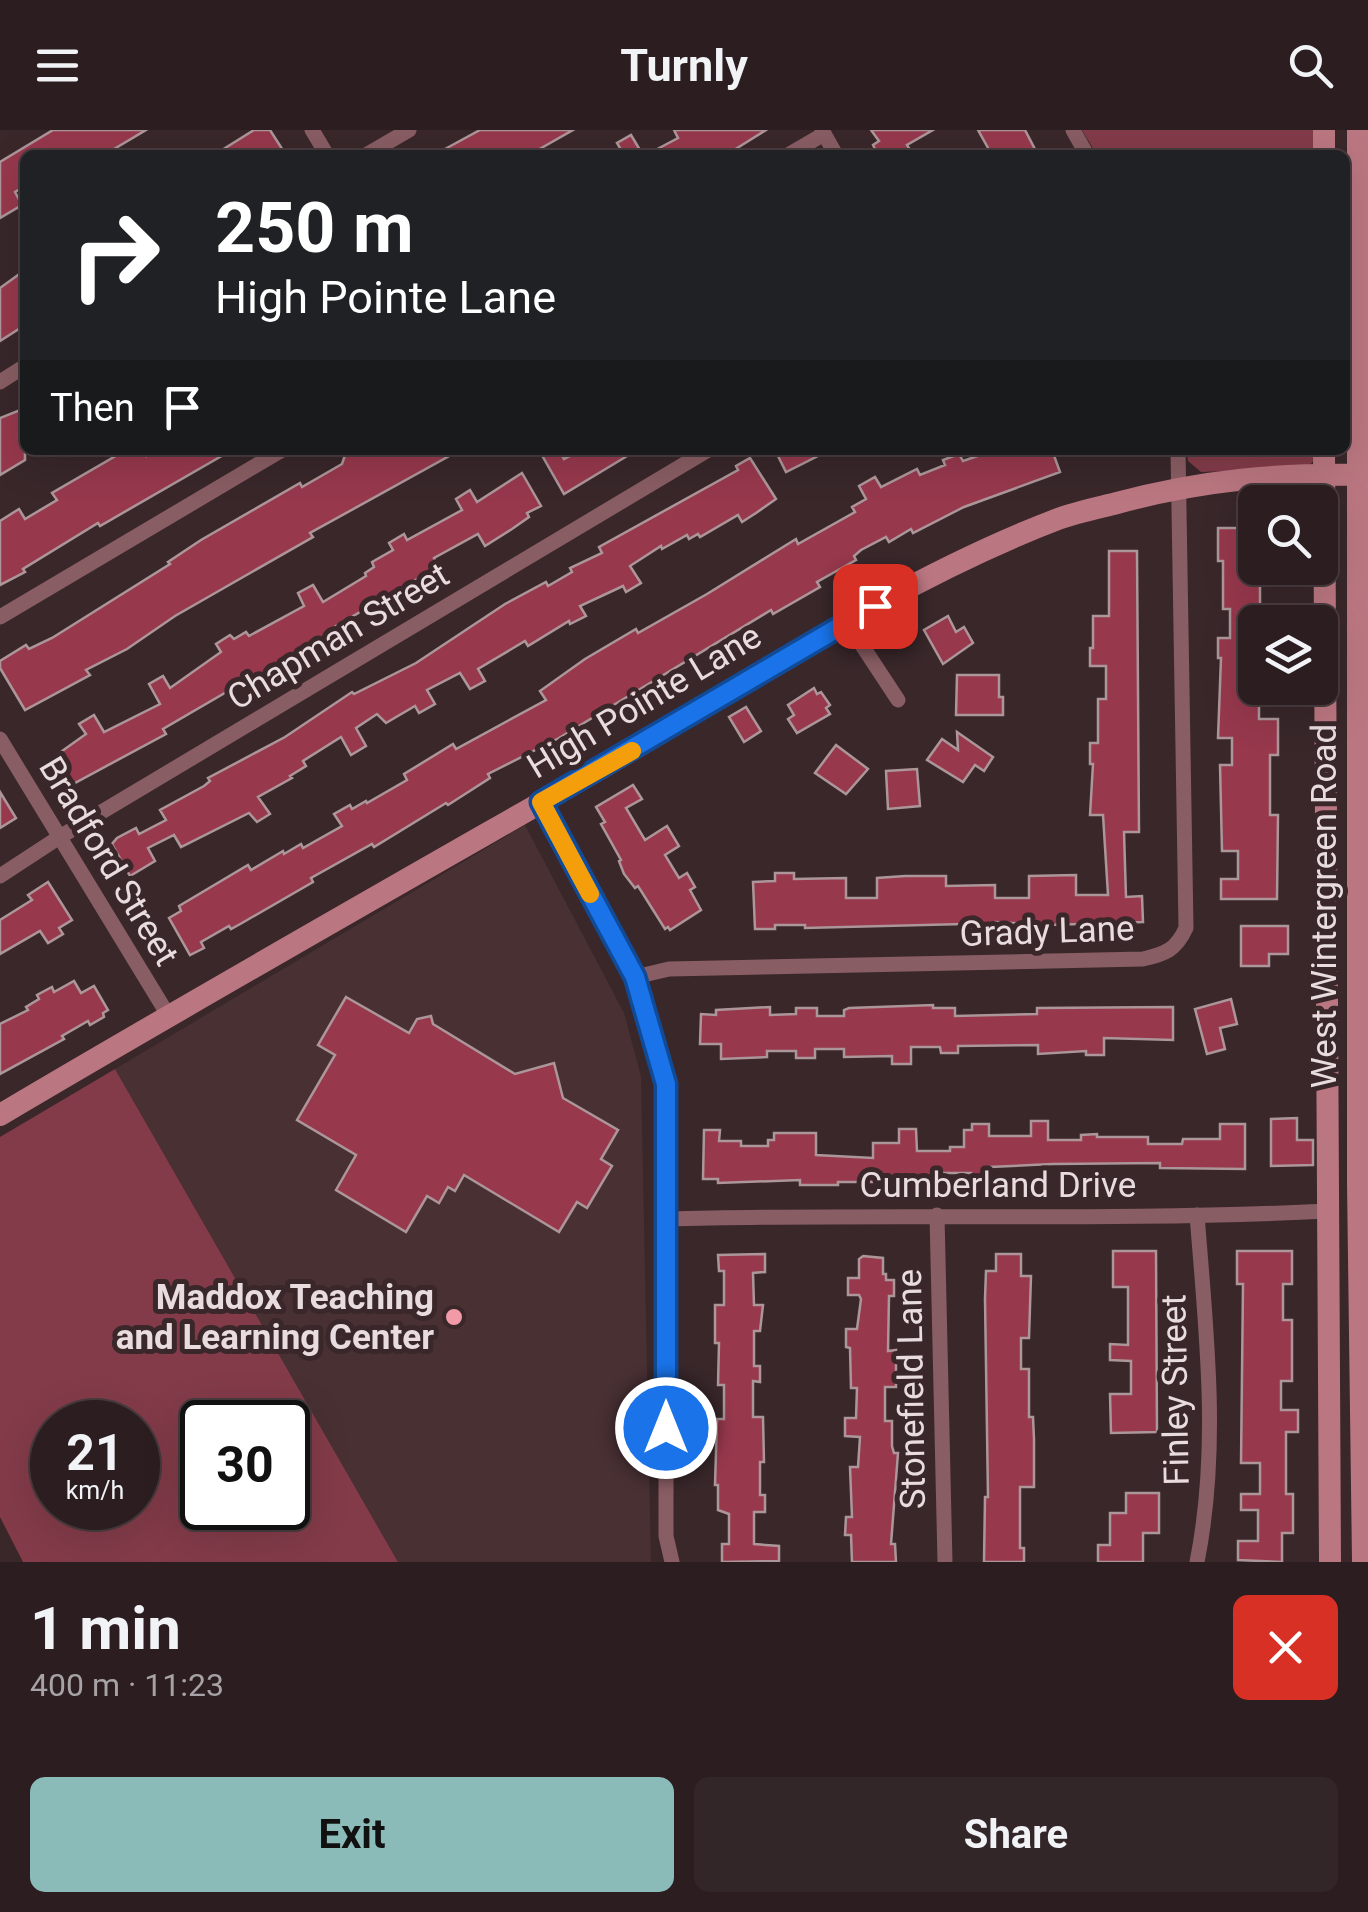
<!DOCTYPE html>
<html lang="en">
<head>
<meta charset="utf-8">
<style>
	:root { --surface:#2b1d20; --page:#332629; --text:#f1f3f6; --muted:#a6a2a5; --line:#473b3e; --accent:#8bbbb9 }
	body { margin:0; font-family:Roboto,sans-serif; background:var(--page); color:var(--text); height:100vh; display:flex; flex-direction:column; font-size:38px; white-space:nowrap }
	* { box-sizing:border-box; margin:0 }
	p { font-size:32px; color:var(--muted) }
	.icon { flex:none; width:55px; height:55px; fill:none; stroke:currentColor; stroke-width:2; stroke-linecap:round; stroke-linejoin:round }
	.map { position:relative; height:1432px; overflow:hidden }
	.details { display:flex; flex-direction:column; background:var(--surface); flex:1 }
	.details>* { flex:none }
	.hud { position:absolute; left:20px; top:20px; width:1330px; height:305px; border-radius:15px; box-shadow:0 10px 40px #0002,0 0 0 2px var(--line); background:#202124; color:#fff; overflow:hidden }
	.controls { position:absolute; left:1238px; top:355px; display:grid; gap:20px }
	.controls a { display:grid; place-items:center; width:100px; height:100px; border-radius:15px; background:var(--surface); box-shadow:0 10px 40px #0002,0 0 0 2px var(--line); font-size:50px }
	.speed { position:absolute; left:30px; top:1270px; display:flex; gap:20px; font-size:50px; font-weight:700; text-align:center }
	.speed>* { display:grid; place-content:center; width:130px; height:130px; border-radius:50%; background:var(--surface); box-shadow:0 10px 40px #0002,0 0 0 2px var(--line); line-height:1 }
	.speed small { font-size:25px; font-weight:400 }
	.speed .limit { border:5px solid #111; border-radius:15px; background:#fff; color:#111 }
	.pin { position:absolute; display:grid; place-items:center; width:85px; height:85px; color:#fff; margin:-42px; border-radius:20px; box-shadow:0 5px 15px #0006 }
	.me { position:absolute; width:110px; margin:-55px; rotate:0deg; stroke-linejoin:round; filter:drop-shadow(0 0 8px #0008) }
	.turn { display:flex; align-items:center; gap:35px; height:210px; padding:0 30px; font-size:45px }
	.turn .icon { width:130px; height:130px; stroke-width:2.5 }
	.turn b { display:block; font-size:70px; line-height:85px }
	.then { display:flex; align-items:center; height:95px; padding:0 30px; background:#0003; gap:20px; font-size:38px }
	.round { display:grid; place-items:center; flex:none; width:105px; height:105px; border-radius:15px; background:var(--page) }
	.headline { display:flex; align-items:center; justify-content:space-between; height:170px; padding:0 30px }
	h1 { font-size:60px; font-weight:700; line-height:75px }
	.button { display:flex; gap:20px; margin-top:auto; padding:20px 30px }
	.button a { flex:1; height:115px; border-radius:15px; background:var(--accent); color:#111; font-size:40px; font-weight:700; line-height:115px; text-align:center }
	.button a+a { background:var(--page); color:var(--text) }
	header { display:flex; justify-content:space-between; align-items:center; height:130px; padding:0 30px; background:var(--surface); font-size:45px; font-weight:700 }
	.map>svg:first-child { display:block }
</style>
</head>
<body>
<header><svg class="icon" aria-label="menu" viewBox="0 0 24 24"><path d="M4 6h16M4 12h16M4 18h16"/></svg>Turnly<svg class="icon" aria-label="search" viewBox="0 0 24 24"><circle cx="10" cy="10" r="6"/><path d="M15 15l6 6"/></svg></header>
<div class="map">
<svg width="1368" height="1432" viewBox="0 0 1368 1432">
	<rect width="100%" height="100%" fill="#39272a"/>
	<polygon fill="#483033" points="525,695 624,883 641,946 651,1432 398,1432 115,939"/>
	<g fill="#833b49" fill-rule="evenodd">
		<polygon points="1082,0 1316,0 1316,25 1097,25"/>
		<polygon points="1187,320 1318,320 1312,333 1303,338 1201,342 1188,331"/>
		<path d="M115,939L398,1432H23L0,1387V1007ZM138,1292V1378H52V1292ZM288,1292V1378H202V1292Z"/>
	</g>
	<g fill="#97384d" stroke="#ac9699" stroke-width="2.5">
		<polygon points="53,0 146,0 104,25 25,25 25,56 15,62 22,75 0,88 0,32"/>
		<polygon points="254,0 270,0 286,25 214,25"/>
		<polygon points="480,0 573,0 529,25 434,25"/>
		<polygon points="674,0 766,0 726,25 646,25 678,8"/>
		<polygon points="871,0 933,0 907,15 913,25 878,25 873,15 879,11"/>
		<polygon points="978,0 1025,0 1038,25 992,25"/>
		<polygon points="631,5 643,25 624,25 617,13"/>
		<polygon points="25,140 25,195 0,211 0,158"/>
		<polygon points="25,278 25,330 0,345 0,288"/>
		<polygon points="126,320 142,320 146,326 155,320 232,320 100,396 98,393 23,439 25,442 0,455 0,391 19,379 25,389 57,370 52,363"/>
		<polygon points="354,320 460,320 310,403 313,407 175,486 127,519 86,540 90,545 25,580 0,538 0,531 26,515 29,519 52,508 170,434 168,432 201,410 300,353 302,357 342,334 345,325"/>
		<polygon points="539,320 559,320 564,329 581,320 637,320 564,364"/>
		<polygon points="775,320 830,320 786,342"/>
		<polygon points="995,320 1052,320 1060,342 964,377 913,403 911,399 889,412 886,407 861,420 854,426 856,430 817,452 820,457 773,484 771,480 559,608 488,644 490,648 448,675 446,673 374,717 372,714 311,748 313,752 242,793 231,799 229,796 201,812 204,818 190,825 169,788 181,781 179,776 248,735 251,740 283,721 284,724 301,714 303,718 342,696 334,684 350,675 352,679 366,671 367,673 407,650 404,644 453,614 456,619 546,570 540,561 585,529 636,499 638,503 707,464 796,409 798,414 855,382 852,377 866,369 859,356 875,347 881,357 917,339 920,345 945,335 943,330 959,324 963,331"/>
		<polygon points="750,328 776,369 756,383 742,392 738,385 700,407 698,404 689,409 687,405 662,419 661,416 630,436 641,453 626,462 623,456 580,476 586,486 570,494 569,491 528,516 525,511 478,539 485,551 470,559 460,543 427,560 435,574 419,583 415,576 386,593 377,584 356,598 366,616 351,625 341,607 303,631 306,636 290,646 292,648 258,667 270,684 257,692 249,683 181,717 174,705 148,718 155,731 130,746 112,714 117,708 136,698 139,704 166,690 160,680 204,656 210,651 208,648 285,607 352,562 354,564 416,533 505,474 546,452 548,456 572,442 570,438 602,423 599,417 738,340 736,336"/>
		<polygon points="522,343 541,376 527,383 529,387 512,399 485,416 478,404 434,428 438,437 336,496 338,499 302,519 304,523 287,532 286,530 255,548 254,546 163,599 166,604 73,654 55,626 86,604 79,594 94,585 104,602 160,574 149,554 163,546 170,558 221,522 216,514 230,505 234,509 246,502 249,506 304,476 298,463 313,455 323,472 366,446 365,443 374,437 372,432 393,420 389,413 404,404 407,410 462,380 456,369 470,360 477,372"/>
		<polygon points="1218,398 1255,398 1255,446 1260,446 1260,492 1255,492 1255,558 1259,558 1259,589 1278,589 1278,625 1270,625 1270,685 1278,685 1277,769 1221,769 1221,749 1238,749 1238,721 1222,721 1220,635 1232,635 1232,608 1218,608 1221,528 1218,528 1218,508 1230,508 1230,479 1223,479 1223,431 1218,431"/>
		<polygon points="1109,421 1137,421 1139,702 1124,702 1126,767 1142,766 1143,792 1049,795 995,792 992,796 974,794 968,802 964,794 805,798 805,795 775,795 775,799 755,799 753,752 775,751 775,743 794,743 794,749 846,748 846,768 877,768 877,748 905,746 946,746 946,756 995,755 995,768 1029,768 1029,746 1076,745 1076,765 1108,765 1103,685 1090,685 1093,634 1090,634 1090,613 1098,613 1098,569 1106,569 1106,536 1090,536 1090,518 1093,518 1093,486 1109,486"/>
		<polygon points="948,486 956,502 964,497 973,513 943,534 924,500"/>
		<polygon points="957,545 999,545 999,567 1003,567 1003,585 956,585"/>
		<polygon points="814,558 817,564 821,562 830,575 826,578 830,584 797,603 788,589 794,585 788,575"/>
		<polygon points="746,577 761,601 744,612 729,587"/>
		<polygon points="957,602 993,627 984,641 975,635 963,652 927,630 942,609 958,620"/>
		<polygon points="836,615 868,639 846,664 815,643"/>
		<polygon points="917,639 920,676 888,679 886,641"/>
		<polygon points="633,655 642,669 626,678 645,710 667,696 679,716 665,725 679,748 687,743 695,757 690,760 701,780 670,800 668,797 665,799 638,756 635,758 624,744 619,731 621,730 601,694 605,692 596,677"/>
		<polygon points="0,662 16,688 0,698"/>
		<polygon points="48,752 72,790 59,798 63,804 48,813 40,801 0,824 0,790 32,770 28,765"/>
		<polygon points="1241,796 1288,796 1288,824 1269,824 1269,836 1241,836"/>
		<polygon points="74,851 81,863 94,856 108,880 103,883 104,887 90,895 88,891 62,906 64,909 0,944 0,894 28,880 26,877 39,869 37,865 52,857 54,862"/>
		<polygon points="346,867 409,903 417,889 431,886 433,894 515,944 554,933 563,968 618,1000 601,1029 612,1036 587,1078 577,1072 559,1102 464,1045 455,1061 448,1057 439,1073 427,1066 406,1102 336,1060 356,1025 297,990 335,925 318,915"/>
		<polygon points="1231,869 1237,894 1220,898 1225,919 1207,924 1195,879"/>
		<polygon points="933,875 933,878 955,878 955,886 1037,884 1037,878 1173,877 1173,910 1104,908 1104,925 1086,925 1086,921 1038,924 1038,915 958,916 958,923 941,923 940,917 911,917 911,934 892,934 892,926 844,927 844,919 815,919 815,928 796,928 796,921 767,921 767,927 721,929 721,914 700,914 701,884 716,885 716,880 770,877 770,885 796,884 796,878 817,878 817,886 844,886 844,880 849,878"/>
		<polygon points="1297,988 1297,1010 1313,1010 1313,1035 1271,1036 1271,989"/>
		<polygon points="1031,991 1048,991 1048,1010 1081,1010 1081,1005 1097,1004 1097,1007 1148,1007 1148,1014 1182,1014 1183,1009 1220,1009 1220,994 1245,994 1245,1039 1160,1038 1160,1033 1052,1034 990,1037 990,1051 971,1051 971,1043 937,1043 937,1052 919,1052 919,1048 890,1048 890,1052 838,1052 838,1055 800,1055 800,1050 718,1053 718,1049 703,1049 704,1000 720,1000 719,1011 741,1011 741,1016 768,1016 768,1010 774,1010 774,1003 816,1003 816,1025 873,1028 873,1013 899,1013 899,999 916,999 917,1021 950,1021 950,1017 964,1017 964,1000 972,1000 972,994 989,994 989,1006 1031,1006"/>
		<polygon points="1113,1121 1156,1121 1157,1302 1111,1303 1110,1264 1131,1264 1131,1231 1110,1230 1110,1214 1128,1215 1128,1157 1113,1157"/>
		<polygon points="1237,1121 1292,1121 1292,1154 1283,1154 1283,1190 1292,1190 1292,1251 1281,1251 1281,1280 1298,1280 1298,1302 1286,1302 1286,1364 1293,1364 1293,1403 1282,1403 1282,1432 1238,1430 1238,1411 1258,1411 1258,1380 1241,1380 1241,1364 1260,1364 1260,1333 1241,1333 1243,1154 1237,1154"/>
		<polygon points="765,1124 765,1142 753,1143 754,1175 763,1175 760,1201 754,1201 754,1236 760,1236 760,1252 753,1251 753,1287 763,1287 764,1332 760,1332 760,1365 765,1365 765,1382 754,1382 754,1414 779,1416 779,1431 722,1432 722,1414 729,1414 729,1384 718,1380 718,1355 715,1355 717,1289 724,1289 724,1255 718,1255 719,1213 715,1213 715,1175 724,1175 724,1141 719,1141 718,1125"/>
		<polygon points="996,1124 1021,1124 1021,1146 1031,1146 1029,1208 1021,1208 1021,1239 1029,1239 1029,1287 1033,1287 1034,1309 1034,1357 1020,1357 1020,1418 1024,1418 1024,1432 984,1432 985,1367 988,1367 985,1169 986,1141 996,1141"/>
		<polygon points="863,1126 883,1128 883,1144 886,1144 886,1150 894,1150 894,1166 889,1166 888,1221 896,1220 896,1257 885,1257 885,1291 892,1291 892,1316 894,1323 898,1323 891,1414 895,1414 896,1432 852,1432 851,1405 845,1405 846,1387 852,1387 850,1337 858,1337 860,1307 845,1306 845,1288 856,1288 857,1258 851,1258 850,1218 846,1217 846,1199 857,1199 861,1169 859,1165 848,1165 848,1148 859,1148 859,1129"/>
		<polygon points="1126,1363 1159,1363 1159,1403 1143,1403 1143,1432 1098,1432 1098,1415 1110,1415 1110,1383 1126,1383"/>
	</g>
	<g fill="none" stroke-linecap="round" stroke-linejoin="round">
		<g stroke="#885d63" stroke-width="15">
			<polyline points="312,0 327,25"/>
			<polyline points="822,0 836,25"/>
			<polyline points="1073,0 1087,25"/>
			<polyline points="366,25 409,0"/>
			<polyline points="788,25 824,4"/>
			<polyline points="0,252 25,236"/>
			<polyline points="0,487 282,320"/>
			<polyline points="846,491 898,570"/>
			<polyline points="0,609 168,885"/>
			<polyline points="541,673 635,847 666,955 666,1406 672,1432"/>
			<polyline points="0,746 58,708 708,320"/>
			<path d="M635,847L669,839L1143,829C1165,824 1176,820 1186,798L1178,320"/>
			<polyline points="937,1085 945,1432"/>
			<path d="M667,1089C887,1083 1108,1092 1328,1081"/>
			<path d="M1197,1432C1220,1317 1206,1201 1197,1085"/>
		</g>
		<g stroke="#bb7781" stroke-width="22">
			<polyline points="1324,0 1324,25"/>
			<polyline points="1358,0 1358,1052 1363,1432"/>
			<polyline points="1324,320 1330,1432"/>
			<path d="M0,985C194,870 390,759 586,647C741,558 890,453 1058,389C1077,382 1097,378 1117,373C1202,350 1280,343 1368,345"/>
		</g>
	</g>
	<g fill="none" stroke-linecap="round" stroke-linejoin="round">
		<defs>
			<polyline id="route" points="666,1298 666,954 635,847 541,672 875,476"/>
		</defs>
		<use href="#route" stroke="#114b97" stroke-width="25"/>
		<use href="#route" stroke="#1a73e8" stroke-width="18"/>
		<polyline stroke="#f59e0b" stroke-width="18" points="590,764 541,672 632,621"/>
	</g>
	<circle fill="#f39aa8" stroke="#39272a" stroke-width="4" cx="454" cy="1187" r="10"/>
	<g text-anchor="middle" stroke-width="10" stroke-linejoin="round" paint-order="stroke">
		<g font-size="35" fill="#e8dcde" stroke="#39272a">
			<text transform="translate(338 506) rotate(-31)" y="12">Chapman Street</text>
			<text transform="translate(644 571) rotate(-31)" y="12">High Pointe Lane</text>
			<text transform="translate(109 731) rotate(59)" y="12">Bradford Street</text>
			<text transform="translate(1324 776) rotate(-90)" y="12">West Wintergreen Road</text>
			<text transform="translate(1047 801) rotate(-2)" y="12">Grady Lane</text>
			<text x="998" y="1067">Cumberland Drive</text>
			<text transform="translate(911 1259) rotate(-91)" y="12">Stonefield Lane</text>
			<text transform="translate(1175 1260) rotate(-91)" y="12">Finley Street</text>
		</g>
		<g font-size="35" font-weight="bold" fill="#e8dcde" stroke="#39272a" text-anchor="end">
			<text x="434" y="1179">Maddox Teaching<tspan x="434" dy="40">and Learning Center</tspan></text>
		</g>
	</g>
</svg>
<div class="controls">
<a><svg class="icon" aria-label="search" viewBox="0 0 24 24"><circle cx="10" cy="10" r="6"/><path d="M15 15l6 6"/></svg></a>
<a><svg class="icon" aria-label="layers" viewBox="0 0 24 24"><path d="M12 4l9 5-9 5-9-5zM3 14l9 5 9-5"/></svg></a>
</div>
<div class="speed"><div>21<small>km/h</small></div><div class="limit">30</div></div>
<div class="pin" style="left:875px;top:476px;background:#d93025"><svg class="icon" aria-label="arrive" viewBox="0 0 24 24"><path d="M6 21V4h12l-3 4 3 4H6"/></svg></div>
<svg class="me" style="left:666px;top:1298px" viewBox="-20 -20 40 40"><circle r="17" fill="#1a73e8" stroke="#fff" stroke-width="3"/><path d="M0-11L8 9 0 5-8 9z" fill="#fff"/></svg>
<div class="hud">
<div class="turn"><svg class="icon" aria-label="right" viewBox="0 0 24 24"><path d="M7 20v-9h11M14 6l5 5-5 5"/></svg><div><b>250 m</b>High Pointe Lane</div></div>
<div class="then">Then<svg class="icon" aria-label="arrive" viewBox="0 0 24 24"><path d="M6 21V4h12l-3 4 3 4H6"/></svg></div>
</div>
</div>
<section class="details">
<div class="headline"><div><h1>1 min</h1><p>400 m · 11:23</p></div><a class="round" style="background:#d93025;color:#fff"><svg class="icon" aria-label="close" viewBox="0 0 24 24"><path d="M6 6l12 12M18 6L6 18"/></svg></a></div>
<div class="button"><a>Exit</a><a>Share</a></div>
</section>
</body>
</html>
